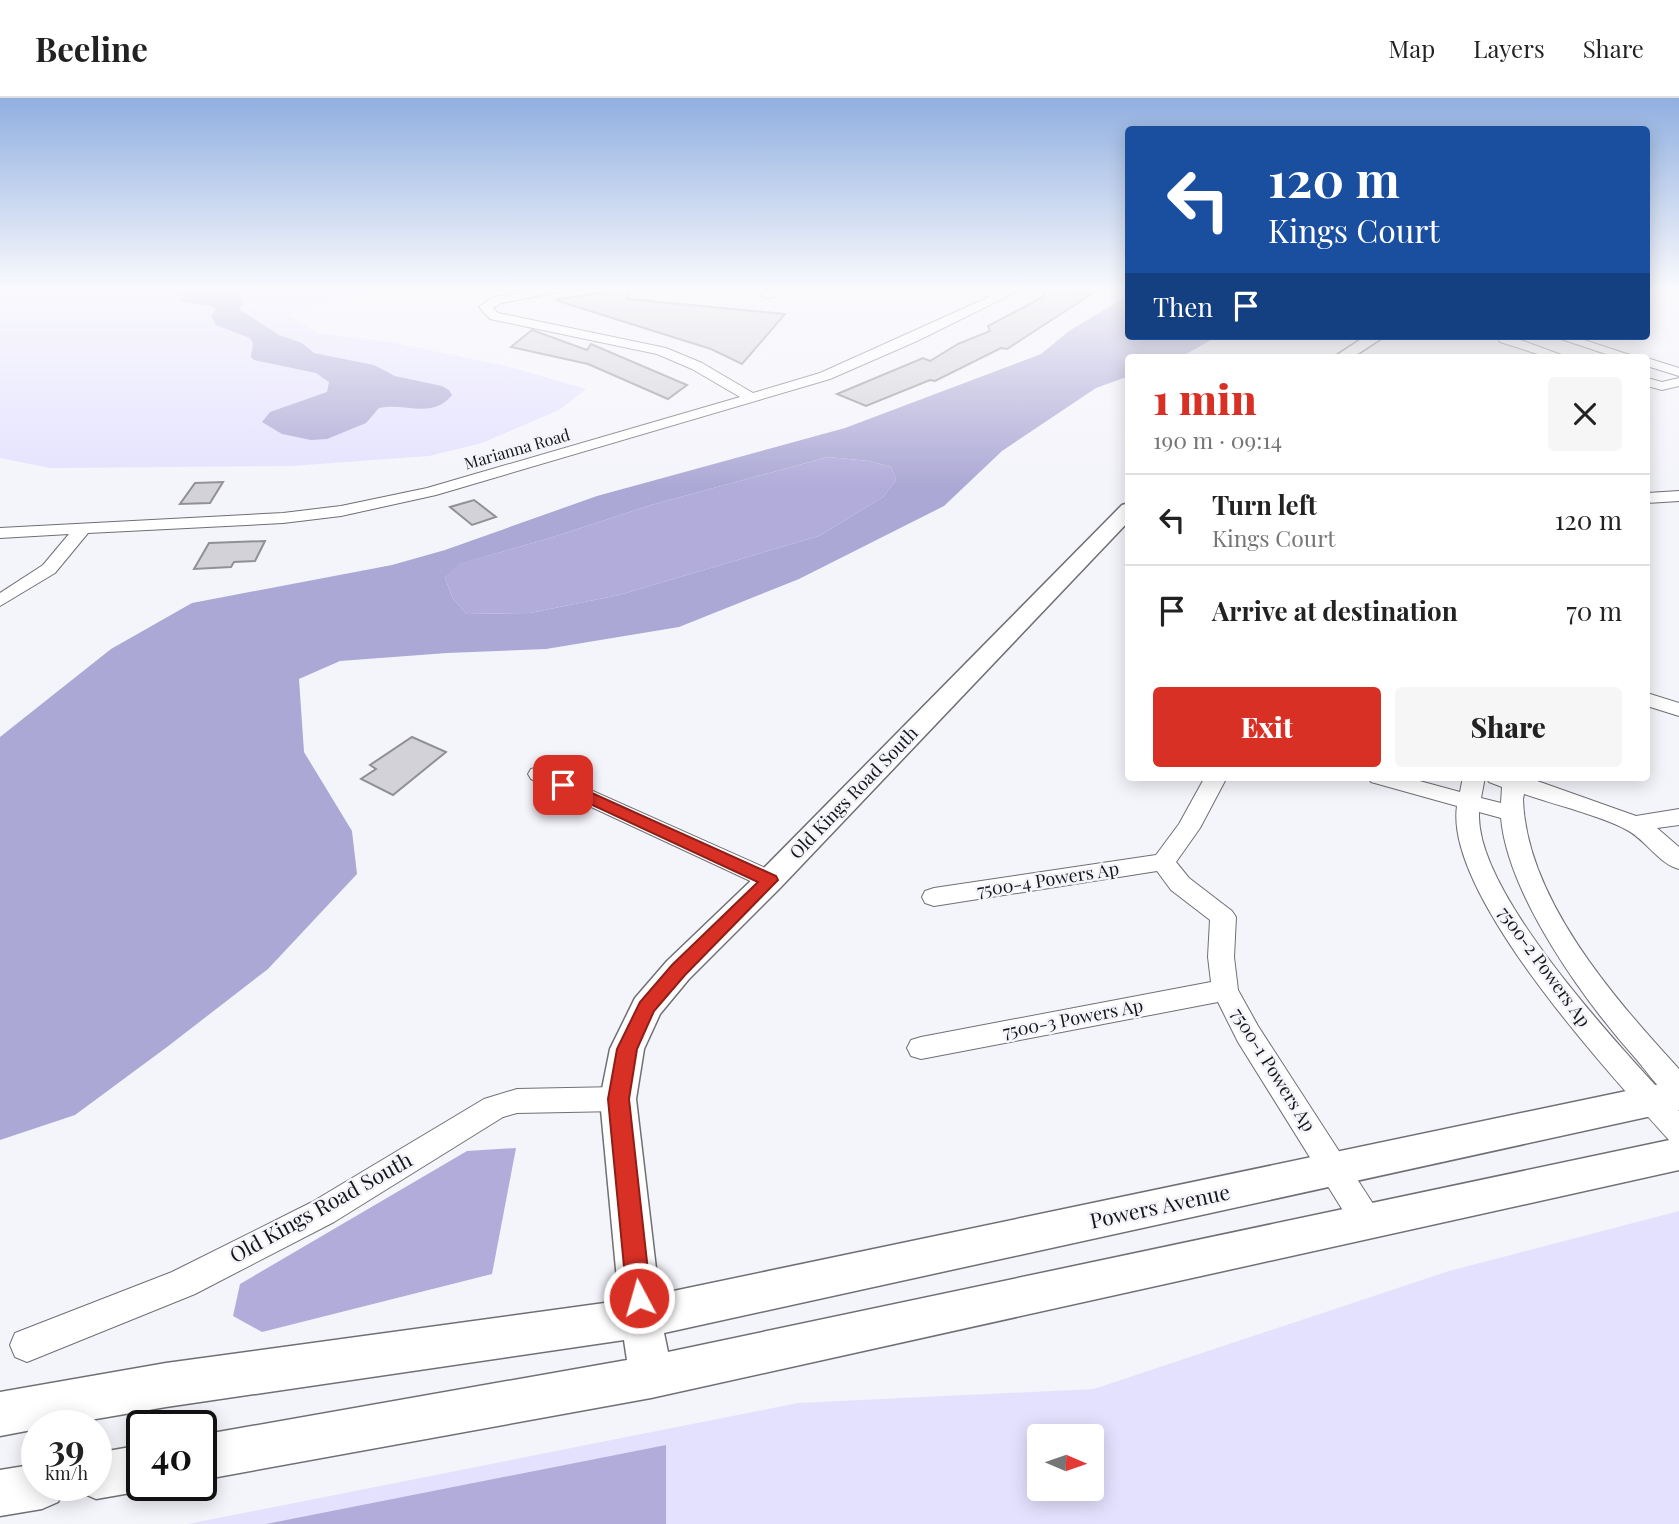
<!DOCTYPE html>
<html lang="en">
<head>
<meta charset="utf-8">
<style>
	:root { --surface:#fff; --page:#f6f6f6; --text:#222; --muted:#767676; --line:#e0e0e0; --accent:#d93025 }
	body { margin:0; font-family:"Playfair Display",serif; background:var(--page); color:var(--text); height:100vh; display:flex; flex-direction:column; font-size:26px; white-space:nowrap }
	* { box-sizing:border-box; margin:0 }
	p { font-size:23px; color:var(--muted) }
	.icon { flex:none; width:38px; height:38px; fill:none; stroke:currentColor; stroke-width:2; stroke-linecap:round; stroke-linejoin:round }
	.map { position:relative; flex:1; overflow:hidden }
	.details { position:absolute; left:1125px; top:256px; width:525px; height:427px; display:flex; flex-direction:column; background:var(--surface); border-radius:7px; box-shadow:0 4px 18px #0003 }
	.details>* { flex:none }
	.hud { position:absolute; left:1125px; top:28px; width:525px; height:214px; border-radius:7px; box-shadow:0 4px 18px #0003; background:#1a4fa0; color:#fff; overflow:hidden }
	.needle { width:46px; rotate:92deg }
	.fabs { position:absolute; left:1027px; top:1326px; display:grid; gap:14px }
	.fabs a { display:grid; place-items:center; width:77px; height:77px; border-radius:7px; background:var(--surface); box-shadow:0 4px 18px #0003; font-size:35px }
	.speed { position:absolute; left:21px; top:1312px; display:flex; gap:14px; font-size:35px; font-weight:700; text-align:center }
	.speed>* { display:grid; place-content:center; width:91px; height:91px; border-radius:50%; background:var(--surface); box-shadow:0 4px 18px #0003; line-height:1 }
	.speed small { font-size:18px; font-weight:400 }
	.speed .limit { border:4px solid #111; border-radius:10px; background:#fff; color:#111 }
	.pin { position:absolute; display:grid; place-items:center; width:60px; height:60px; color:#fff; margin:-30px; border-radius:14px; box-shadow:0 4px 10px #0006 }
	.me { position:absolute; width:77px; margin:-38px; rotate:354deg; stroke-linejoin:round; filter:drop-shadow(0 0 5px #0008) }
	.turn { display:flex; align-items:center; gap:24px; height:147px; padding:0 28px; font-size:32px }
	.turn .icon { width:91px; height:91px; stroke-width:2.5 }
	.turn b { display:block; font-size:49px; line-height:60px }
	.then { display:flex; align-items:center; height:66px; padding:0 28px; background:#0003; gap:14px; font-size:26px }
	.round { display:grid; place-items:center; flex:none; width:74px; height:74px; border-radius:7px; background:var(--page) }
	.headline { display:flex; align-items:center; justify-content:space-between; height:119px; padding:0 28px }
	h1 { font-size:42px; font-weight:800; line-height:52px; color:var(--accent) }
	.cta { display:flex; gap:14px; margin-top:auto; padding:14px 28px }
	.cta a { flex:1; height:80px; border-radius:7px; background:var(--accent); color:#fff; font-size:28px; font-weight:800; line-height:80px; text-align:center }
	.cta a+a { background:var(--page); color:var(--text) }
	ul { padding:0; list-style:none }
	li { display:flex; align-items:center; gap:21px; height:91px; padding:0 28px; border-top:2px solid var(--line) }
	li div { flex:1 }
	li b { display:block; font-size:26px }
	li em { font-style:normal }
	header { display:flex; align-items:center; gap:42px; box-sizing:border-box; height:98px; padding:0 35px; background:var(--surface); border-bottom:2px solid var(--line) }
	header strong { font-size:33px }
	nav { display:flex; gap:38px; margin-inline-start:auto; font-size:24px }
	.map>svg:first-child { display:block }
</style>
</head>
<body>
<header>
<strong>Beeline</strong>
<nav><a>Map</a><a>Layers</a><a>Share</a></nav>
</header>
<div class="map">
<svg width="1679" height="1426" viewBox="0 0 1679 1426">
	<rect width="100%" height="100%" fill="#f4f4fb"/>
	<g fill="#e4e1fe" fill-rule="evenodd">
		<polygon points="0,190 403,190 321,205 289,217 316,235 389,244 506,268 586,291 559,312 482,345 429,358 291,368 50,370 0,360"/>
		<path d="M1679,1113V1426H188L798,1305L1094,1291L1449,1173ZM1040,1339H1092V1391H1040Z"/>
	</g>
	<g fill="#b1acda">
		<polygon points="828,359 869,363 891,369 896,382 883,399 819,438 619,497 530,515 467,516 453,501 445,480 458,466 547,441 651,407"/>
		<polygon points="516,1050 492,1176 262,1234 233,1218 240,1186 467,1053"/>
		<polygon points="666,1347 666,1426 266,1426"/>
	</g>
	<g fill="#aca8d5" fill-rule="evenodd">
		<path d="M199,190H257L241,194L238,198L244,206L239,211L279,237L302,245L314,255L374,267L395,278L442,288L449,292L452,297C432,322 405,304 379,310L366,325L327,341L311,342L282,336L262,324L270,314L327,294L329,284L316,275L254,262L251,259L253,245L250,240L216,227L211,218L216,211L211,208L179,203L184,196Z"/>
		<path d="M1129,197V238H1218L1181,259H1129V278L1096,290L1002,353L944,408L799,481L679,529L546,551L447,555L340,563L299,581L304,654L352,733L357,776L268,871L167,949L75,1017L0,1042V639L111,551L192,505L392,467L445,452L597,398L845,330L1041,256L1069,233ZM828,359L869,363L891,369L896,382L883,399L819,438L619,497L530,515L467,516L453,501L445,480L459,466L547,441L651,407Z"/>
	</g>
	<g fill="#d2d2d8" stroke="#909096" stroke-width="2">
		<polygon points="628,190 628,201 785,216 742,266 711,251 555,202"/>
		<polygon points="1041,190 1060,190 1090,197 1007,251 1001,250 935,283 930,282 866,308 837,296 923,260 930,263 958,246 990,233 988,228 1045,198"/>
		<polygon points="532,232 587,252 591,246 687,287 668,301 588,266 511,249"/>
		<polygon points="223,384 210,405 180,406 195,385"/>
		<polygon points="474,402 478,405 496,419 472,427 450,409"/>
		<polygon points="265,443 255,463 234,464 231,469 194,471 209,445"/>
		<polygon points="412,639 446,654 393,697 361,681 376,671 370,667"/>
	</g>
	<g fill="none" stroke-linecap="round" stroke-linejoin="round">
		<defs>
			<g id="minor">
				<polygon points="546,190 569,190 563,193 501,205 493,210 498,215 666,250 702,265 753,295 820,275 1009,190 1024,190 917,243 830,281 436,397 341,418 283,425 88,435 55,475 0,508 0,495 43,467 69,436 0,440 0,430 283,415 341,408 427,390 740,299 692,271 657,256 490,221 479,209 494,199"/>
				<polygon points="752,190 766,190 777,198 767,200"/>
				<polygon points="1500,238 1516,238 1515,240 1567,259 1547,259 1500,244 1498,241"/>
				<polygon points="1552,238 1572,238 1636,259 1615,259"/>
				<polygon points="1647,260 1679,270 1679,278 1647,268"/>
				<polygon points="1647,280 1662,284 1679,280 1679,288 1662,292 1647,288"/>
				<polygon points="1679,393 1679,403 1647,405 1647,395"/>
				<polygon points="1647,595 1679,605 1679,618 1647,608"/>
				<polygon points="539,669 779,776 782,782 779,788 770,790 761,788 531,681 528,676 531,671"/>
				<polygon points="1205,679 1227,679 1200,730 1176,764 1189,780 1232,813 1236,819 1234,859 1238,892 1258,928 1379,1115 1384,1125 1379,1135 1368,1139 1357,1135 1238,944 1218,904 921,961 911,958 907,950 911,942 921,939 1211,884 1208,859 1210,822 1171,792 1157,773 934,808 925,805 922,799 925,793 934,790 1156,757 1179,726"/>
				<path d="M1368,679H1405L1460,694L1463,679H1485L1481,700L1501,705L1502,689L1489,684L1486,679H1526L1636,718L1679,711V727L1657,730L1679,749V771C1659,766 1646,742 1627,732C1599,717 1555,707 1524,696L1523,701C1526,800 1614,900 1679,971V1002C1661,996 1649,976 1637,962C1585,904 1508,798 1501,720L1479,714V719C1480,801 1623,952 1679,1013V1046L1669,1042C1610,976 1444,797 1457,708L1371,684Z"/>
				<polygon points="618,989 628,992 632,1001 628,1010 618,1013 517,1015 503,1019 334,1124 195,1196 27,1264 15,1259 10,1247 15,1235 172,1174 312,1104 484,1001 517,991"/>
			</g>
			<g id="tertiary">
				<polygon points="1366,238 1385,238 1353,259 1334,259"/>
				<polygon points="1129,405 1129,423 781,789 689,881 660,916 644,951 636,1001 659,1196 1679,982 1679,1012 664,1235 668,1254 1679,1040 1679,1072 651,1300 201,1382 201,1337 627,1262 624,1242 166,1309 55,1328 37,1328 37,1331 0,1338 0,1294 166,1265 619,1203 600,1001 610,951 635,900 667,863 759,775 1122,407"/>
				<polygon points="142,1347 142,1388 154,1388 142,1393 96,1401 80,1394 77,1388 96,1388 96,1355"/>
				<polygon points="37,1366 37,1388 65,1388 58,1404 42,1411 0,1418 0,1372"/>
			</g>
		</defs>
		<use href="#minor" stroke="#706f75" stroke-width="2"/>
		<use href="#tertiary" stroke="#706f75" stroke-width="3"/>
		<use href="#minor" fill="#fff" fill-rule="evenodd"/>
		<use href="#tertiary" fill="#fff" fill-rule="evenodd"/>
	</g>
	<linearGradient id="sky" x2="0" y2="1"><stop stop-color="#90afe0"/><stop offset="0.49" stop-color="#fafafd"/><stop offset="1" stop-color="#fafafd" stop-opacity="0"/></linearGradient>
	<rect width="1679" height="389" fill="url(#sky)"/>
	<polygon fill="#d93025" stroke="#8d1f18" stroke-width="2" points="563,682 776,778 778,782 685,877 654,913 637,951 629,1001 651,1200 647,1208 639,1211 631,1208 627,1200 608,1001 617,951 640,904 672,867 758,784 558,691 556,687"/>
	<g text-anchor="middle" stroke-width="5" stroke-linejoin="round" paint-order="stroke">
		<g font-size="16" fill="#161618" stroke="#f4f4fb">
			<text transform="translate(517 351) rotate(-16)" y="6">Marianna Road</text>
		</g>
		<g font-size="18" fill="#161618" stroke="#f4f4fb">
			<text transform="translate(854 695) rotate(-46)" y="6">Old Kings Road South</text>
			<text transform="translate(1048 782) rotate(-9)" y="6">7500-4 Powers Ap</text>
			<text transform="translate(1544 869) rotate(54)" y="6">7500-2 Powers Ap</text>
			<text transform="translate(1073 921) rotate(-11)" y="6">7500-3 Powers Ap</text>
			<text transform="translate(1273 972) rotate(58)" y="6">7500-1 Powers Ap</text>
		</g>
		<g font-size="21" fill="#161618" stroke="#f4f4fb">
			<text transform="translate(1160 1109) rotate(-12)" y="7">Powers Avenue</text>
			<text transform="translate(321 1110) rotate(-29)" y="7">Old Kings Road South</text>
		</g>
	</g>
</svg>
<div class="fabs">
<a><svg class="needle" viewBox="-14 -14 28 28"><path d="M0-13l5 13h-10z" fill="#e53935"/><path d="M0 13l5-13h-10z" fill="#767676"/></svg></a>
</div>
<div class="speed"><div>39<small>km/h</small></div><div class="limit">40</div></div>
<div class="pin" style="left:563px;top:687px;background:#d93025"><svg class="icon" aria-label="arrive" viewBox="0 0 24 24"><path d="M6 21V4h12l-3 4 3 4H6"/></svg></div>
<svg class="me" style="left:639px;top:1200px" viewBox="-20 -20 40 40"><circle r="17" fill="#d93025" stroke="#fff" stroke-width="3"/><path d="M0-11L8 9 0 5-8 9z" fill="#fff"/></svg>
<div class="hud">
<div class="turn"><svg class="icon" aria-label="left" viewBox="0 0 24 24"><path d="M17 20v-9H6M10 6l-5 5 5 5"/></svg><div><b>120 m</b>Kings Court</div></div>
<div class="then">Then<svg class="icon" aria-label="arrive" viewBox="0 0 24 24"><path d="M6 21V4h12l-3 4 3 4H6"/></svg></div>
</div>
<section class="details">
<div class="headline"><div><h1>1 min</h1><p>190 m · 09:14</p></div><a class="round"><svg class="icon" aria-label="close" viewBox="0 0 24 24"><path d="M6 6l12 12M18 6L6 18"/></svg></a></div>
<ul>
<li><svg class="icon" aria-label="left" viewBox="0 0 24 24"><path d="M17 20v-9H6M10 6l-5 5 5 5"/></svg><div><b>Turn left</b><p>Kings Court</p></div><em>120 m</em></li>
<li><svg class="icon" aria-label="arrive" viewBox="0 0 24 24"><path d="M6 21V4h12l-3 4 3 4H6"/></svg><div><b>Arrive at destination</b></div><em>70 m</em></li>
</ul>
<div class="cta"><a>Exit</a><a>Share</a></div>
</section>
</div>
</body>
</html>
